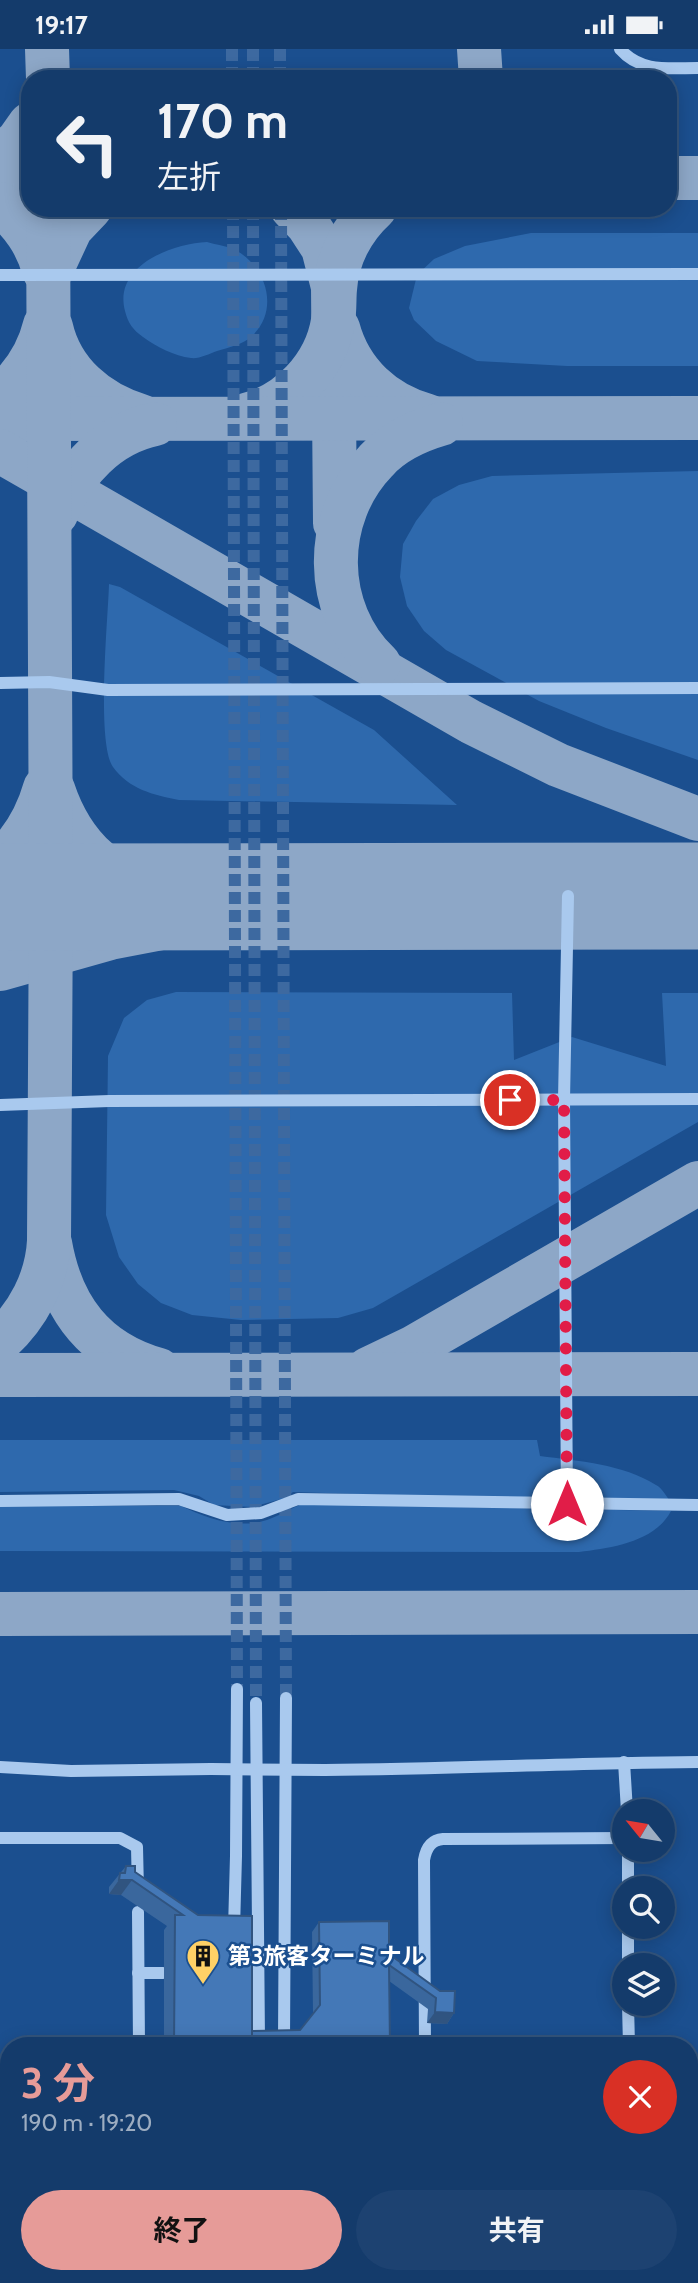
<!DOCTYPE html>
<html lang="ja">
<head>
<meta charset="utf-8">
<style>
	:root { --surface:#143b6b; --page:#1d4271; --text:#f1f3f6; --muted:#9dadc1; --line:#33557e; --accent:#e69b98 }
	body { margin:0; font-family:Cabin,"Noto Sans JP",sans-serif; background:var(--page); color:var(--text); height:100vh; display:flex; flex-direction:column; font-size:26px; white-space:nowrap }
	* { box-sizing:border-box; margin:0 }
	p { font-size:23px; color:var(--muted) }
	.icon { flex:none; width:38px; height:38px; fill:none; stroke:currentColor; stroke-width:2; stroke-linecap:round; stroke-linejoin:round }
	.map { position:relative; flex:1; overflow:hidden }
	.drawer { position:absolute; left:0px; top:1988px; width:698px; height:247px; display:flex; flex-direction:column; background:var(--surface); border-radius:28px 28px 0 0; box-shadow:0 4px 18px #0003,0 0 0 2px var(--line) }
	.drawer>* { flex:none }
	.top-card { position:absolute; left:21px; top:21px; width:656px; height:147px; border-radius:28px; box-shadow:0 4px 18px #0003,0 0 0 2px var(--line); background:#143b6b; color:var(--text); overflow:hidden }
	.needle { width:46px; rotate:300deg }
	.buttons { position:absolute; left:612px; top:1750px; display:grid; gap:14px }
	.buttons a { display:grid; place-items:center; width:63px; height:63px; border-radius:50%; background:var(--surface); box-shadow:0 4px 18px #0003,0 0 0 2px var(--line); font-size:35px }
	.pin { position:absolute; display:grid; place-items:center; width:60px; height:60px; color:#fff; margin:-30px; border:4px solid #fff; border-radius:50%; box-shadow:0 2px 7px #0007 }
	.me { position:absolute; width:77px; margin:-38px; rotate:0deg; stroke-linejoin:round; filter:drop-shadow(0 0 5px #0008) }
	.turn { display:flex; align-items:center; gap:24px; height:147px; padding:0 21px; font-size:32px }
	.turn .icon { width:91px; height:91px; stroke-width:2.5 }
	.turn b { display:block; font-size:49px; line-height:60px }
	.round { display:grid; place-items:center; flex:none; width:74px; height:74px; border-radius:37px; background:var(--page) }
	.overview { display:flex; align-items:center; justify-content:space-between; height:119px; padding:0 21px }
	h1 { font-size:42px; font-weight:700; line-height:52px; color:var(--accent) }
	.action { display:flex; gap:14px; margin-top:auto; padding:14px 21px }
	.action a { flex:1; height:80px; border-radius:42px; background:var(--accent); color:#111; font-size:28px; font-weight:700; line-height:80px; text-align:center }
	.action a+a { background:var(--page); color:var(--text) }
	.status { display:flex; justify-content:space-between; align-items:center; height:49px; padding:0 35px; background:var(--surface); direction:ltr }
	.status svg { height:19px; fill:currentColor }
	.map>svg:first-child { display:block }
</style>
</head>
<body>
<div class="status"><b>19:17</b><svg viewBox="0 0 49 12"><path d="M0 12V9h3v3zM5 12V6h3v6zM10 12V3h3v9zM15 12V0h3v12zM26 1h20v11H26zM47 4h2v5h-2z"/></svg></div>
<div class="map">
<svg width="698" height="2234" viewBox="0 0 698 2234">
	<rect width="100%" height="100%" fill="#1b4f8f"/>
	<g fill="#2e69ad">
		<polygon points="531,184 698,184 698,317 567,317 477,312 436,292 414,271 409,259 417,226 434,210 465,197"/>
		<path d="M207,193C216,196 229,197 237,202C267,219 280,262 251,288C243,295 228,299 217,302C209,305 199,310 191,309C174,307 157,298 143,288C133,281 128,274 125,262C113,217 171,195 207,193Z"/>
		<polygon points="698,422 698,711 606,679 539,652 446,601 424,582 407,557 400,528 403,495 416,472 433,450 459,436 492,427"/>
		<path d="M109,535L120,538L374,681L457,756L179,751C153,746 129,740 113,718C96,694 108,570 109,535Z"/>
		<polygon points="176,943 512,944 514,1011 572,988 666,1017 662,944 698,944 698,1073 373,1259 338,1269 241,1271 192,1266 161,1254 138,1235 119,1208 106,1166 108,1007 124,969 147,951"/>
		<path d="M0,1391H537L540,1407C578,1412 623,1415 656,1436C662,1439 666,1447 670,1452L610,1451L579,1441L555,1443L519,1450L293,1443L285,1449L252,1458L214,1456L199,1447L174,1441L0,1443Z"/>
		<path d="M302,1455L671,1462C655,1493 611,1499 579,1503L0,1502V1457H181C208,1470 242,1482 272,1469C282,1465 292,1459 302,1455Z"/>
	</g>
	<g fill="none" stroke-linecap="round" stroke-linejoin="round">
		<g stroke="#8da7c7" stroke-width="44">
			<polyline points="47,0 48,30"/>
			<polyline points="479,0 481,30"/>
			<polyline points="0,108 18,92 30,75"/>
			<polyline points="668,129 698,129"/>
			<polyline points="0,132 30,132"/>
			<path d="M0,155C22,174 37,194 44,222"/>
			<polyline points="292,159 308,176 323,199 333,238 335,474"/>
			<polyline points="51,222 71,179 90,159"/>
			<path d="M51,278C61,323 97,354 141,367"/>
			<path d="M338,279C350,324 384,355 428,367"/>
			<path d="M0,347C23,328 38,305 45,276"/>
			<path d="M246,366C289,356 326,317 333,272C335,261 334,250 335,240C337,209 352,180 375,159"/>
			<polyline points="0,370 698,369"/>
			<polyline points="0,402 471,673 558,716 698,770"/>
			<path d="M56,465C74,422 107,385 155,375"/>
			<path d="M379,615C322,561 322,468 376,412C393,393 417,382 441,375"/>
			<path d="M53,740C73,801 112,832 172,848"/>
			<path d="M0,813C22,793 37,767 45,739"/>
			<polyline points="0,920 110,889 225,867 415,847"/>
			<path d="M50,1194C61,1258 94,1303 159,1321"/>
			<path d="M0,1292C28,1266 47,1231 49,1192L51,848L48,159"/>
			<polyline points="368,1320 414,1298 698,1134"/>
			<polyline points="0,1326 698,1325"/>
			<polyline points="0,1565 698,1563"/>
		</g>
		<polyline stroke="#8da7c7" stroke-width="107" points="0,848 698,847"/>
		<g stroke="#3d69a0" stroke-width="12" stroke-dasharray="12 6" stroke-linecap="butt">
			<polyline points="232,0 232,30"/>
			<polyline points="253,0 253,30"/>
			<polyline points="280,0 280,30"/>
			<polyline points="233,159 237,1640"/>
			<polyline points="253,159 256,1654"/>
			<polyline points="281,159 286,1649"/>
		</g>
		<g stroke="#a9c9ee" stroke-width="12">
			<path d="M620,0C641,24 669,19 698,19"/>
			<polyline points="0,226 698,225"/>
			<polyline points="0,634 49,633 108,641 698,639"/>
			<polyline points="0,1056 109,1052 698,1050"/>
			<polyline points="0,1452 179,1450 227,1466 261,1464 298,1450 698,1456"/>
			<polyline points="567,1455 564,1051 568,847"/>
			<polyline points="256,1654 259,1992"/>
			<polyline points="624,1713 627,1762"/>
			<polyline points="0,1718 71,1722 211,1720"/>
			<path d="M325,1721C449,1720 574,1714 698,1713"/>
			<polyline points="0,1789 120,1789 137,1798 138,1842"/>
			<polyline points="628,1801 628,1839"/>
			<polyline points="138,1863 139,1997"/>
			<polyline points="628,1878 628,1916"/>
			<polyline points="234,1880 236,1807 237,1640"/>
			<polyline points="138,1924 163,1924"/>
			<polyline points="628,1955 629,1997"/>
			<polyline points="284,1991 286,1649"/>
			<path d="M425,1997L424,1811C426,1799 431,1791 443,1790L625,1789"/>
			<polyline points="139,2226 139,2234"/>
			<polyline points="257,2226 257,2234"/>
			<polyline points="285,2226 285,2234"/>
			<polyline points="364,2234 364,2226"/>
		</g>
		<polyline stroke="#a9c9ee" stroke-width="12" points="211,1720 325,1721"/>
	</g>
	<g fill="#3a679d">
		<polygon points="126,1817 198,1866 252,1982 300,1981 313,1965 312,1883 319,1873 389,1905 454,1964 447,1975 427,1974 428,1960 389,1932 390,1997 164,1997 164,1881 167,1877 121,1846 109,1845 109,1838"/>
		<rect x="163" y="2226" width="88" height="8"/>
	</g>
	<g fill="#305480">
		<polygon points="119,1831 132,1831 121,1846 109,1845"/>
		<polygon points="435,1963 454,1964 447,1975 427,1974"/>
	</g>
	<g fill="#4478b7" stroke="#305480" stroke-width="2">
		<polygon points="126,1817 135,1817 135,1823 198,1866 252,1867 252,1997 174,1997 175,1866 183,1866 132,1831 119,1831 120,1824 125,1824"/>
		<polygon points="389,1872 389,1905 440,1942 455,1942 454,1964 435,1963 436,1949 389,1916 390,1997 252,1997 252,1982 300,1981 320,1956 319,1873"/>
		<rect x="173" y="2226" width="78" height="8"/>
	</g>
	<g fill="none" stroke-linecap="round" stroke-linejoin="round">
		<polyline stroke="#e11d48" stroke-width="12" stroke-dasharray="0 21.6" points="510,1051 564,1051 567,1455"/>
	</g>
	<defs>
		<symbol id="building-pin" viewBox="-11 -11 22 30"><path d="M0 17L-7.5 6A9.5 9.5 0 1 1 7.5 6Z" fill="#ffd166" stroke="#1b4f8f"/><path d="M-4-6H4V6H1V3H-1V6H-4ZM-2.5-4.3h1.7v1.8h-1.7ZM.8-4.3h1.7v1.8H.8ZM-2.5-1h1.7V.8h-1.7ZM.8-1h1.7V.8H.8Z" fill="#111"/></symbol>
	</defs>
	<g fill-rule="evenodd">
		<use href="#building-pin" x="184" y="1888" width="38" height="52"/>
	</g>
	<g text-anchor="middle" stroke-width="5" stroke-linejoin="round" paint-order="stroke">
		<g font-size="23" font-weight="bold" fill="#fff" stroke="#1b4f8f" text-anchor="start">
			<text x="228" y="1915">第3旅客ターミナル</text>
		</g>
	</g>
</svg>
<div class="buttons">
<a><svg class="needle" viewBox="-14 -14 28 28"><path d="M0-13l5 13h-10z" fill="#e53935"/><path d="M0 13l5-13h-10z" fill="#9dadc1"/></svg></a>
<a><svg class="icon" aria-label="search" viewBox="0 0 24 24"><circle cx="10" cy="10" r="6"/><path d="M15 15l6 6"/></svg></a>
<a><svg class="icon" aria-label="layers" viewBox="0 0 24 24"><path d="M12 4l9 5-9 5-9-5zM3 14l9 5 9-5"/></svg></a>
</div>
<div class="pin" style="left:510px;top:1051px;background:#d93025"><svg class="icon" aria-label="arrive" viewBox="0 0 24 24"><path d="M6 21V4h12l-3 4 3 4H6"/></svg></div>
<svg class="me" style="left:567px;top:1455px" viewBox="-20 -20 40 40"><circle r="19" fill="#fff"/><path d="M0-13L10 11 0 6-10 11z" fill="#e11d48"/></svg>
<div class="top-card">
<div class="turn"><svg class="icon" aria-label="left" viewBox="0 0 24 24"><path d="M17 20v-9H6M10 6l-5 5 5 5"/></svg><div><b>170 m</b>左折</div></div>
</div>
<section class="drawer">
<div class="overview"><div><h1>3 分</h1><p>190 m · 19:20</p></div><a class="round" style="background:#d93025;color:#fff"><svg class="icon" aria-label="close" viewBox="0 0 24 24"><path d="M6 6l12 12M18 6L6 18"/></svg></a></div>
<div class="action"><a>終了</a><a>共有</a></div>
</section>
</div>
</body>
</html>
